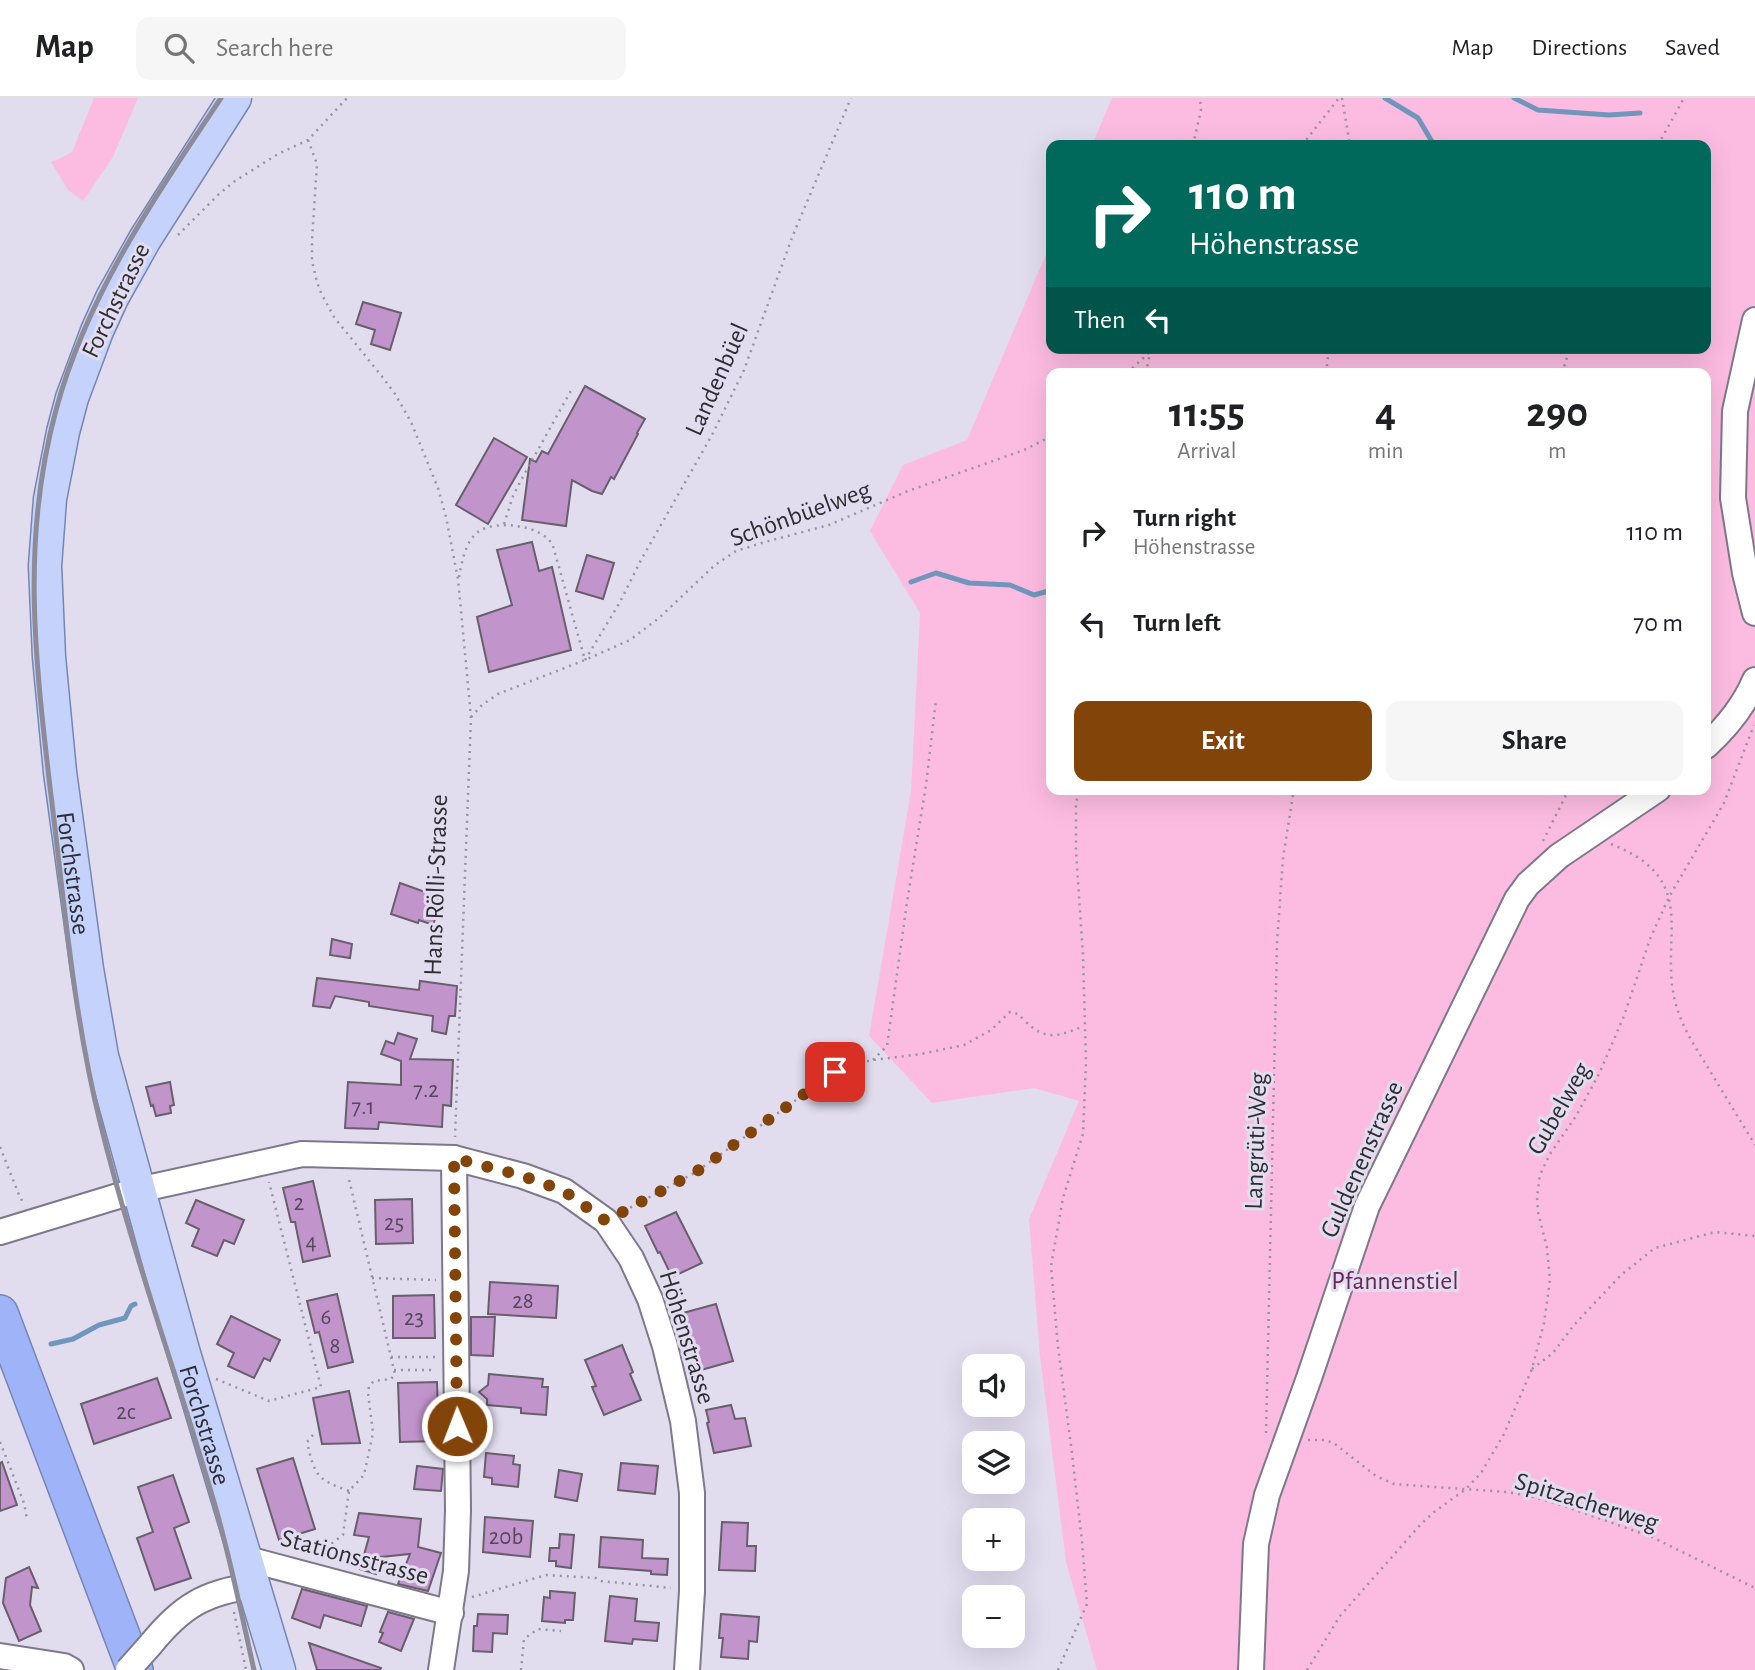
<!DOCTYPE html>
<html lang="en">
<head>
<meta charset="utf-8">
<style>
	:root { --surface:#fff; --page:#f6f6f6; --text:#202124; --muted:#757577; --line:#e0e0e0; --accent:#834409 }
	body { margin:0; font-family:"Alegreya Sans",sans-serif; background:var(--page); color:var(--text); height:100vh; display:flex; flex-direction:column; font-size:26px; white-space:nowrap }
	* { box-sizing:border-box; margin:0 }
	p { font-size:23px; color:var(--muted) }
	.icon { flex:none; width:38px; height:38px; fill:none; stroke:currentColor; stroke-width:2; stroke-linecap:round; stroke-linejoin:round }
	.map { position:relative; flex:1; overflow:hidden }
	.drawer { position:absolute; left:1046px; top:270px; width:665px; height:427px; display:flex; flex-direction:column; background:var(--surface); border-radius:14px; box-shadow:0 7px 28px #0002 }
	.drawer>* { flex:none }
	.top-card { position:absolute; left:1046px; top:42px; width:665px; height:214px; border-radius:14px; box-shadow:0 7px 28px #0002; background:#00695c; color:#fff; overflow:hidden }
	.buttons { position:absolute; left:962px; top:1256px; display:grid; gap:14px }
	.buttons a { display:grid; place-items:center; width:63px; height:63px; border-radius:14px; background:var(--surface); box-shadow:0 7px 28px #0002; font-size:35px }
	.pin { position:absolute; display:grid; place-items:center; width:60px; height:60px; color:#fff; margin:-30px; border-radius:14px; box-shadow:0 4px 10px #0006 }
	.me { position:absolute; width:77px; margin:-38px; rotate:359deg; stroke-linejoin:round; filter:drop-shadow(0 0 5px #0008) }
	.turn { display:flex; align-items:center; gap:24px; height:147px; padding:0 28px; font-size:32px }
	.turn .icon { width:91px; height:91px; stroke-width:2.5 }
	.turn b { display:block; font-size:49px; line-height:60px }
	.then { display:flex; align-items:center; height:66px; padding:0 28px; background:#0003; gap:14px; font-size:26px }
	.eta { display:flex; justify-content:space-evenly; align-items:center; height:119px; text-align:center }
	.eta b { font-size:42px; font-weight:700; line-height:49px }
	.action { display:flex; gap:14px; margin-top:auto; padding:14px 28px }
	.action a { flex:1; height:80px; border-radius:14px; background:var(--accent); color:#fff; font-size:28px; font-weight:700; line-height:80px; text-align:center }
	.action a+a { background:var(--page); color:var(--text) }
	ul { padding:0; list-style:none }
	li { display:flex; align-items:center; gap:21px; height:91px; padding:0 28px }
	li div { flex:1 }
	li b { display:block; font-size:26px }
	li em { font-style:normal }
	header { display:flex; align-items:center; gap:42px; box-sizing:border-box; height:98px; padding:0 35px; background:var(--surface); border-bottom:2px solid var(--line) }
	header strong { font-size:33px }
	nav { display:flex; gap:38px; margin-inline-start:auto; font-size:24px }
	.search { width:490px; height:63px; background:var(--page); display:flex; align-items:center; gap:18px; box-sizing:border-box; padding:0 24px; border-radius:14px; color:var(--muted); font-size:26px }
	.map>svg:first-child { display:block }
</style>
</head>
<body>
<header>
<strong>Map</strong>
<div class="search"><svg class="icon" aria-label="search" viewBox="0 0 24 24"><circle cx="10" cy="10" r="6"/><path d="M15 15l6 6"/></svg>Search here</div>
<nav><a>Map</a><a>Directions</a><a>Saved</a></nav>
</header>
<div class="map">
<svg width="1755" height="1572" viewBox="0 0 1755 1572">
	<rect width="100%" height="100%" fill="#e1ddef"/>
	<g fill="#fcbce1" fill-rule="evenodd">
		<polygon points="94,0 138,0 113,59 83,103 68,92 51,64 59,61 72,54"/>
		<path d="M1112,0H1755V1572H1097L1066,1464L1040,1258L1029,1121L1079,1003L1034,990L932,1005L869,938L911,693L920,515L870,433L903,367L967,342L1052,142V250H1706V47H1092ZM1052,275H1706V691H1052Z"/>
	</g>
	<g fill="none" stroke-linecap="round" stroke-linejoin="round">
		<g stroke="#7096bb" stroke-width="5">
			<polyline points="1385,0 1418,20 1434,47"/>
			<polyline points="1514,0 1538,12 1609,17 1640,15"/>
			<polyline points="911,484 936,475 969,485 1010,487 1034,497 1052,492"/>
			<polyline points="51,1246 73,1241 99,1227 125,1220 131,1208 135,1206"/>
		</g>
	</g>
	<g fill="#c195cc" stroke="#695e6c" stroke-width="2">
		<polygon points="363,204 401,215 390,252 371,246 375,232 356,226"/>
		<polygon points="585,288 645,321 637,335 638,336 614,381 611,379 602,396 592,393 572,382 566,428 522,422 530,361 536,364 542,353 548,356"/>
		<polygon points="494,340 527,359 488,426 456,407"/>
		<polygon points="532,444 539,473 552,469 571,552 489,574 477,519 512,507 497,452"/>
		<polygon points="587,457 614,465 603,501 576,493"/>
		<polygon points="400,785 442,800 433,827 419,822 418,825 391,816"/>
		<polygon points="332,841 352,846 350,860 330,857"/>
		<polygon points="317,880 419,892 420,883 457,888 455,918 449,918 446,936 432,933 433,918 369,908 369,904 335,898 330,910 313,908"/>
		<polygon points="398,935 417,941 410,961 453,962 451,1008 443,1007 442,1029 379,1024 378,1031 345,1030 348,984 401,987 401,963 381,956 386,943 394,946"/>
		<polygon points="170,984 174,1007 170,1008 171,1015 156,1018 153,1007 151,1008 146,989"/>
		<polygon points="313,1083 330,1158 303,1164 295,1124 291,1124 283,1090"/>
		<polygon points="412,1101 413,1145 376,1146 375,1102"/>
		<polygon points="196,1102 244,1122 234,1146 224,1142 217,1158 192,1148 199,1131 186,1125"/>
		<polygon points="676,1114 702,1165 672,1179 660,1154 658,1155 645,1128"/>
		<polygon points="490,1184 558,1188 556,1220 488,1216"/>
		<polygon points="337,1196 353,1264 328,1270 319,1234 315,1235 307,1203"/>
		<polygon points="434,1197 435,1240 393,1240 393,1198"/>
		<polygon points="716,1206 733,1263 701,1272 683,1215"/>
		<polygon points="231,1218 280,1242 270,1263 264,1260 254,1280 228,1268 234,1255 217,1246"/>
		<polygon points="471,1219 495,1219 493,1258 471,1257"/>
		<polygon points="622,1247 633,1274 630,1276 641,1302 604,1317 592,1289 596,1288 585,1262"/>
		<polygon points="489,1276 543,1281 542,1289 548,1289 546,1317 521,1315 521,1310 487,1307 487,1301 479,1294 488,1287"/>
		<polygon points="157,1280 171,1320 94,1346 81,1306"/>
		<polygon points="437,1284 439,1343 400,1344 398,1285"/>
		<polygon points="349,1293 360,1345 322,1346 313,1300"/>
		<polygon points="731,1307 735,1321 745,1320 751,1348 714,1355 707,1325 709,1324 706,1312"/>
		<polygon points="486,1355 514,1358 513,1366 520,1367 518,1389 492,1386 492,1380 484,1379"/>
		<polygon points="293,1360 315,1431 279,1442 257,1371"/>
		<polygon points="2,1364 17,1407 0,1413 0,1365"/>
		<polygon points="621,1365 658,1368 655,1396 618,1392"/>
		<polygon points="417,1368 443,1371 441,1393 414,1391"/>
		<polygon points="559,1372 582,1376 577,1403 555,1399"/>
		<polygon points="173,1377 189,1424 174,1430 191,1480 155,1492 137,1440 153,1434 138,1389"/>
		<polygon points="359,1415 421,1421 418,1449 441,1455 428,1493 398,1486 410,1456 381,1459 376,1476 360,1471 369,1439 354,1437"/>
		<polygon points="485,1419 533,1423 530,1459 483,1454"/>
		<polygon points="722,1424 748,1425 747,1448 756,1448 755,1473 719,1472"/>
		<polygon points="560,1436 574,1437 571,1470 556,1468 556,1463 549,1463 550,1450 559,1450"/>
		<polygon points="601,1439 643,1442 642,1460 668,1461 667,1477 651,1476 651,1473 599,1469"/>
		<polygon points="29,1469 38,1490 32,1489 30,1507 41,1533 19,1543 3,1505 6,1480"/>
		<polygon points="302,1491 367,1508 361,1528 324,1517 320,1530 292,1520"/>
		<polygon points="550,1493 575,1495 573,1522 565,1522 565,1525 542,1523 544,1499 550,1500"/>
		<polygon points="610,1498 637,1501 635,1523 659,1525 657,1543 633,1541 632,1546 605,1543"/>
		<polygon points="388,1514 414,1521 401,1553 379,1544 383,1535 380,1534"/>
		<polygon points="478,1516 508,1517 507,1536 493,1535 492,1554 473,1553 474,1528 477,1528"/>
		<polygon points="721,1516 759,1519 757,1544 749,1543 748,1561 721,1559 723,1540 719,1540"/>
		<polygon points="309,1545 381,1570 380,1572 317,1572"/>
	</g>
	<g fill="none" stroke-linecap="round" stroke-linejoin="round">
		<defs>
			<g id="minor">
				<polyline points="1755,222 1735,313 1733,400 1745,475 1755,515"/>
				<path d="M1706,648C1727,629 1744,608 1755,582"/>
				<polyline points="0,1134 138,1092 302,1056 454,1060 523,1078 564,1093 606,1123 631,1160 650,1201 665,1248 683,1323 692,1395 692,1493 687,1572"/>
				<polyline points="244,1460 451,1515"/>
				<path d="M151,1546C181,1509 205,1494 253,1488"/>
				<polyline points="0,1558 64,1568 71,1572"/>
				<polyline points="441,1572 456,1473 458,1412 454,1060"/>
				<polyline points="1251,1572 1256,1446 1267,1397 1309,1280 1367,1108 1517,801 1528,786 1559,758 1658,691"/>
			</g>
			<g id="major">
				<path id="s1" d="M235,0L145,141L112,200L97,233L72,300L63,334L50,401L45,468L49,559L60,674L87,871L102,958L183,1252L279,1572"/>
			</g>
			<polyline id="highway" points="0,1215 135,1572"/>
		</defs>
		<use href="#minor" stroke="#7d798a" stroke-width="28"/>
		<use href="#major" stroke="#7785b3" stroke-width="35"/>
		<use href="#highway" stroke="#7785b3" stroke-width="38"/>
		<g stroke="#9794a1" stroke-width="2.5" stroke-dasharray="2 5" stroke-linecap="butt">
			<polyline points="1342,0 1350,47"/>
			<polyline points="308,42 317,66 312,142 312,163 317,184 321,195 334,219 384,281 395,296 411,324 438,390 446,419 458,481 471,619 455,1039"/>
			<polyline points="1193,47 1201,12 1200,0"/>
			<polyline points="1302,47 1339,0"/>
			<polyline points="1658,47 1684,0"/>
			<polyline points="178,137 219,96 235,83 278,56 308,42 347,0"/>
			<polyline points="1127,275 1154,250"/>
			<polyline points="1146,275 1151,250"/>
			<polyline points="1326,275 1329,250"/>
			<polyline points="1562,275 1570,250"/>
			<polyline points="504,426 513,398 520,384 573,289"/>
			<path d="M459,479C462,464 465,444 478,434C495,421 544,427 553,448L585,562"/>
			<polyline points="585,562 620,504 641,462 712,337 744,272 793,137 851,0"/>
			<polyline points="471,619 482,607 498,596 585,562 630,542 659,520 715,467 736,453 765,444 829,427 908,393 1024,352 1052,338"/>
			<polyline points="1543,743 1569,691"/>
			<path d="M1611,746C1710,785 1650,849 1681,921C1688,939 1700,956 1710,973C1725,998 1740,1022 1755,1047"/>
			<polyline points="873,962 887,948 907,804 926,687 936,602"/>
			<polyline points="0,1049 19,1097 24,1106"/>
			<path d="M624,1113L696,1074L835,974L859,965L873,962L921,956L964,947L991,932L1010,914C1018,915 1020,918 1025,923C1047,944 1058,938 1084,928"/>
			<polyline points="372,1180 436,1182"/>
			<polyline points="391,1259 436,1259"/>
			<polyline points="1532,1271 1553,1255 1574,1227 1621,1177 1655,1150 1715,1134 1755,1138"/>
			<polyline points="394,1272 436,1272"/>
			<polyline points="216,1281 269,1303 321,1289 269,1084"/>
			<polyline points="1266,1335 1277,845 1283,760 1294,691"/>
			<path d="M313,1337L307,1344C315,1378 316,1381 349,1393"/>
			<polyline points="1308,1342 1326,1342 1335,1346 1376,1378 1394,1386 1506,1394 1530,1398 1561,1407 1652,1439 1755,1490"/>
			<polyline points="0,1344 24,1405 27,1421"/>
			<polyline points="317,1460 319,1455 343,1437 349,1393 364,1377 373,1335 368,1295 369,1288 374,1283 391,1281 395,1276 348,1077"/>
			<polyline points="472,1499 546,1477 596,1480 601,1483 671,1490"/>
			<polyline points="234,1514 246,1572"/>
			<polyline points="521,1572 524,1541 538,1531 561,1533"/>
			<polyline points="1058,1572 1087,1506 1082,1444 1072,1355 1058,1249 1051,1168 1063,1100 1083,1036 1086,964 1083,857 1076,753 1076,708 1078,691"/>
			<polyline points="1307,1572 1340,1518 1421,1426 1434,1414 1466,1391 1481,1375 1504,1336 1532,1271 1544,1225 1550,1182 1547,1150 1538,1114 1537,1099 1540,1077 1550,1056 1576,1018 1599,976 1624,918 1650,841 1669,799 1724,705 1754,627"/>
		</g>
		<use href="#minor" stroke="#fff" stroke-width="24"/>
		<use href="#major" stroke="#c5d2fb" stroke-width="32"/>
		<use href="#highway" stroke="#9fb4f8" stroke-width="35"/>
		<path stroke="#8e8b98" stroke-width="5" d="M221,0C155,99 87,197 56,312C21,441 35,560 50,689C64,801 73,915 100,1024C132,1155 179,1282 216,1411C231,1464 242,1518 254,1572"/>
		<defs>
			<polyline id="minor-bridge" points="128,1572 151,1546"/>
		</defs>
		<use href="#minor-bridge" stroke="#7d798a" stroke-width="28" stroke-linecap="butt"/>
		<use href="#minor-bridge" stroke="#fff" stroke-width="24"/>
	</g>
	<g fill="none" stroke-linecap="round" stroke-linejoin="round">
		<polyline stroke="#834409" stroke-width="12" stroke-dasharray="0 21.6" points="457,1328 454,1060 523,1078 564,1093 606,1123 696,1074 835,974"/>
	</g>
	<g text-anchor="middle" stroke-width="6" stroke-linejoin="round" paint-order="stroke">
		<g font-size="23" fill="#534759">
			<text x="426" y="999">7.2</text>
			<text x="363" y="1016">7.1</text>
			<text x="299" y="1112">2</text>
			<text x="394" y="1132">25</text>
			<text x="311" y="1151">4</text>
			<text x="523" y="1210">28</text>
			<text x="326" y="1226">6</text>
			<text x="414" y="1227">23</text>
			<text x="335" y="1255">8</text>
			<text x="126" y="1321">2c</text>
			<text x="506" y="1446">20b</text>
		</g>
		<g font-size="26" fill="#2e2d33" stroke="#e1ddef">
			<text transform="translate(115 202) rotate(-64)" y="9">Forchstrasse</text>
			<text transform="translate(716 281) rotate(-66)" y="9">Landenbüel</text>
			<text transform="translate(800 415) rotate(-20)" y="9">Schönbüelweg</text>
			<text dy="9" stroke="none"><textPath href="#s1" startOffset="822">Forchstrasse</textPath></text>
			<text transform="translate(435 787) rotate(-88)" y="9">Hans Rölli-Strasse</text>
			<text transform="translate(1558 1010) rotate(-60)" y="9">Gubelweg</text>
			<text transform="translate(1255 1043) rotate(-88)" y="9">Langrüti-Weg</text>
			<text transform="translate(1361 1061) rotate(-66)" y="9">Guldenenstrasse</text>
			<text transform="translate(688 1239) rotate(73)" y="9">Höhenstrasse</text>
			<text dy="9" stroke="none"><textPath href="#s1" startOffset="1390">Forchstrasse</textPath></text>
			<text transform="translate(1587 1403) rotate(17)" y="9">Spitzacherweg</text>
			<text transform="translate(355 1458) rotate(15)" y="9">Stationsstrasse</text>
		</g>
		<g font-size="26" fill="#6f2457" stroke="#e1ddef">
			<text x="1395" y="1191">Pfannenstiel</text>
		</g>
	</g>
</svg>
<div class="buttons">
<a><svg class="icon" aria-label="sound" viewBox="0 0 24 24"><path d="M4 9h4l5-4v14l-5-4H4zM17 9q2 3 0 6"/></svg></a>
<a><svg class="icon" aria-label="layers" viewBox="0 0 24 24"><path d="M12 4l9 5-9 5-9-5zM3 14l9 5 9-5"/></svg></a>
<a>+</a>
<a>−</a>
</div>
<div class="pin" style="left:835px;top:974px;background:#d93025"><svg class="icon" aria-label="arrive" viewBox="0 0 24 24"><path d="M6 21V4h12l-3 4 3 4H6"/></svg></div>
<svg class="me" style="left:457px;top:1328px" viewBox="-20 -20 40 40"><circle r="17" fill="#834409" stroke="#fff" stroke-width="3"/><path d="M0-11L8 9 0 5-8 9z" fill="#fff"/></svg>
<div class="top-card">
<div class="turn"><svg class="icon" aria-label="right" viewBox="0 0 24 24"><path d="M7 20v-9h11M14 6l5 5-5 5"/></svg><div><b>110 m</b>Höhenstrasse</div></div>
<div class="then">Then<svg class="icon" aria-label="left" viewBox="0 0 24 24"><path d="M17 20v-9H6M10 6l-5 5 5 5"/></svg></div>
</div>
<section class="drawer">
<div class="eta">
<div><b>11:55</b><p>Arrival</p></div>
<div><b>4</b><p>min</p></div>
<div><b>290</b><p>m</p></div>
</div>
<ul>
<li><svg class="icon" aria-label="right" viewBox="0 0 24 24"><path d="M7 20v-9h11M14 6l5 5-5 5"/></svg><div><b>Turn right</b><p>Höhenstrasse</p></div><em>110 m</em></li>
<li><svg class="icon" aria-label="left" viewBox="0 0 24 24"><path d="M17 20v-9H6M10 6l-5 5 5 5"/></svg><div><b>Turn left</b></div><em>70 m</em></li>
</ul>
<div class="action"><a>Exit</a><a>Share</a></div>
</section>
</div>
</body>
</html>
